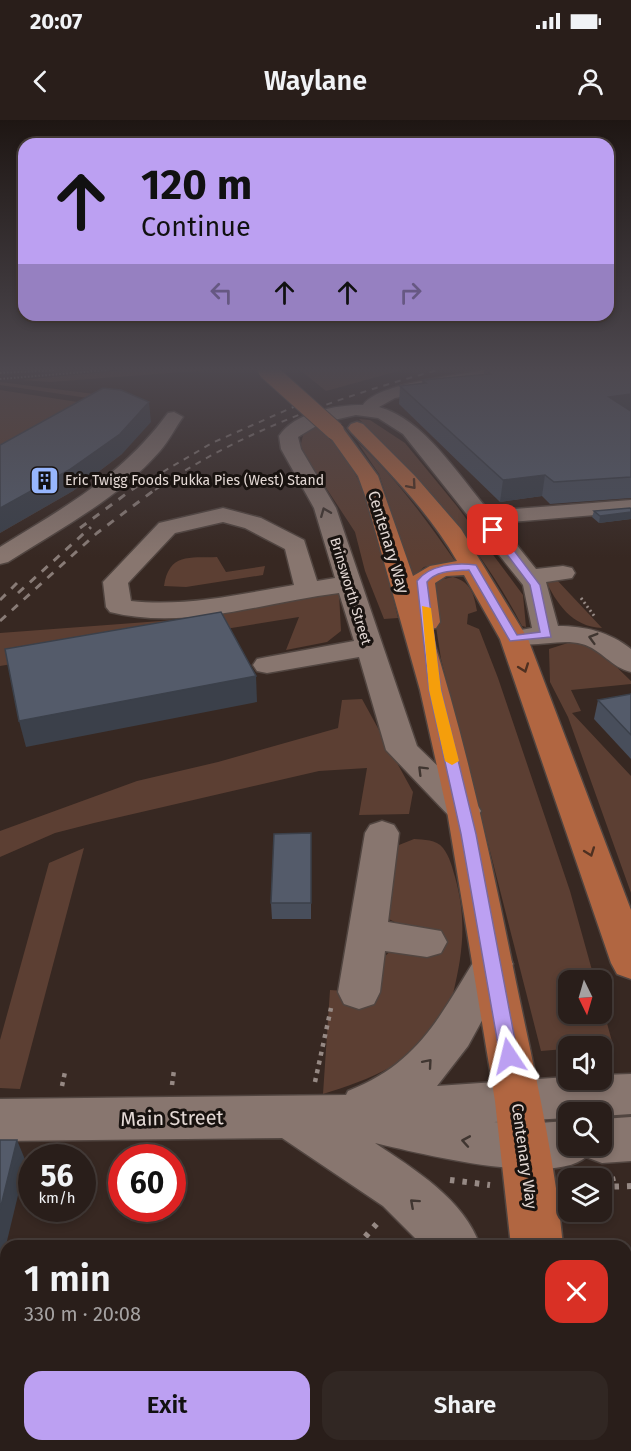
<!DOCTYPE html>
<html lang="en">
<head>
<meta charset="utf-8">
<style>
	:root { --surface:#291e1a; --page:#312723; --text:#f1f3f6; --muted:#a5a2a2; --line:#453c39; --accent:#bca0f2 }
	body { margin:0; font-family:"Fira Sans",sans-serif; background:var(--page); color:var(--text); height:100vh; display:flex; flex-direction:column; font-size:22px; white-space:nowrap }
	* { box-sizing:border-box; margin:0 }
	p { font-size:20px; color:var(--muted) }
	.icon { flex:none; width:33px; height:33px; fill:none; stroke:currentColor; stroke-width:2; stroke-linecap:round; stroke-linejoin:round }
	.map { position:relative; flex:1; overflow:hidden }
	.drawer { position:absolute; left:0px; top:1120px; width:632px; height:212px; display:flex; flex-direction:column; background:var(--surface); border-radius:18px 18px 0 0; box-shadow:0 3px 9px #0003,0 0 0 2px var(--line) }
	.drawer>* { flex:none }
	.guide { position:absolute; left:18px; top:18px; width:596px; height:183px; border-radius:18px; box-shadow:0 3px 9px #0003,0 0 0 2px var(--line); background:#bca0f2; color:#111; overflow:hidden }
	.needle { width:39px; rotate:175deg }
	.fabs { position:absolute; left:558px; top:850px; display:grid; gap:12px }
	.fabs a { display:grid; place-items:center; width:54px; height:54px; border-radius:12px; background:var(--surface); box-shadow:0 3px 9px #0003,0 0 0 2px var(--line); font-size:30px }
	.speed { position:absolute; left:18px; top:1024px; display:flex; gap:12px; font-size:30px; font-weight:700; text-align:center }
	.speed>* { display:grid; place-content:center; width:78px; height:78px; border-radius:50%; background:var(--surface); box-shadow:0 3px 9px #0003,0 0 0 2px var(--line); line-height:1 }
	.speed small { font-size:15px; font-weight:400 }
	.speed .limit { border:9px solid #d22; background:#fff; color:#111 }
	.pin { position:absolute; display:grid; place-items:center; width:51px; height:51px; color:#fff; margin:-26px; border-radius:12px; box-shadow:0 3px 9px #0006 }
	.me { position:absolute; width:66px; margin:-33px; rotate:350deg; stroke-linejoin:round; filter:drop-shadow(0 0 4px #0008) }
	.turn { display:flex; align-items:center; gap:21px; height:126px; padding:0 24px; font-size:27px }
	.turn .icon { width:78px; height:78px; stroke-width:2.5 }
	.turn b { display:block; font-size:42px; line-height:51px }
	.lanes { display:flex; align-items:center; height:57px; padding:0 24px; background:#0003; justify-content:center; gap:30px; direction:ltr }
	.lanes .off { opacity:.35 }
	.round { display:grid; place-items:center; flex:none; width:63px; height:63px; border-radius:18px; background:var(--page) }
	.overview { display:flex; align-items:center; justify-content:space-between; height:102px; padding:0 24px }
	h1 { font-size:36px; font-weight:600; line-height:45px }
	.action { display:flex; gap:12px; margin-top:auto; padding:12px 24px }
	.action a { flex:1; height:69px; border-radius:18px; background:var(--accent); color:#111; font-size:24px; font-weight:600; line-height:69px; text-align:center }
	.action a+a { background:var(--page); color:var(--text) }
	.status { display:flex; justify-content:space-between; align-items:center; height:42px; padding:0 30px; background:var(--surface); direction:ltr }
	.status svg { height:16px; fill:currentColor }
	header { display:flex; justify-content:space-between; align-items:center; height:78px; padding:0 24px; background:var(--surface); font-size:27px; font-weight:600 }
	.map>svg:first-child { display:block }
</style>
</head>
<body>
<div class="status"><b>20:07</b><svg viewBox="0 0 49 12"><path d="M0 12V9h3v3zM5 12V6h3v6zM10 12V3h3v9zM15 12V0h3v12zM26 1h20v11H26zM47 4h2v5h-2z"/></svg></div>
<header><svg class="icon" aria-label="back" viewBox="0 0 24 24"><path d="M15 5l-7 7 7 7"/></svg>Waylane<svg class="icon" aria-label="person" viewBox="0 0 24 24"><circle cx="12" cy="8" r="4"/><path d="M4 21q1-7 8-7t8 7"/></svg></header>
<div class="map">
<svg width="631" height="1331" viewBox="0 0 631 1331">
	<rect width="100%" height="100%" fill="#372822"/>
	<g fill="#5c3f33">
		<polygon points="126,250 210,250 50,262 22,260"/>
		<polygon points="300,250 402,250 326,271"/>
		<polygon points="0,262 126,278 108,281 0,265"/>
		<polygon points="0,270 123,289 122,334 73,371 0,413"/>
		<path d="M359,299L370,300L405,323L456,385L523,475L526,507L522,506C481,427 423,361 359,299Z"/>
		<polygon points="317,305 346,337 370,382 398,498 384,499 365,451 355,412 300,328 304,311"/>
		<path d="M358,323C396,358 425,398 455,441L424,447L413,457L379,354Z"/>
		<path d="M217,437L226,452L265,446L263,455L186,467L164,466C169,433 189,438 217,437Z"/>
		<path d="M453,457C471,462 474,474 477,491L468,494L467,504L479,509L498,558L570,771L595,861H568V894H602V885L613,925L541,931L441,539L432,481L433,465L439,460Z"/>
		<path d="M545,459H556L602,508C572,507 556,483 545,459Z"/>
		<polygon points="321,471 339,473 341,511 327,522 286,530 299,497 0,546 0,513 174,500 233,492"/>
		<polygon points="571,522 599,530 631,561 631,564 571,570 581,591 572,593 631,656 631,773 568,597 550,562 549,529"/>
		<polygon points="362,579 413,672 409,694 359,695 367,648 319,651 94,703 55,713 0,737 0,711 137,661 218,642 338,608 342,580"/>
		<path d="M414,719C424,720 436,719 443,728C450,737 452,747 455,757C467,799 463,833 453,874C451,881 450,893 445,900C417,941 369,960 323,974L330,870L359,872L382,839L412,811L385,797L392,740L399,725Z"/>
		<polygon points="84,728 20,969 0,968 0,920 49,743"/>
		<polygon points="626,1131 631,1131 631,1331 614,1331 613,1326 626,1326"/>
	</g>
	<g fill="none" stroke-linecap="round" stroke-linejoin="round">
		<defs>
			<g id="minor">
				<path d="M484,250H517L509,255L395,278L379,287C424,299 459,356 489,391L631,380V392L499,403L536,449L563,446L572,448L575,453L572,458L546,462L558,506C585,506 610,512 631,529V552C612,548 601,529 582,524C560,518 537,528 515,523L512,517L515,511L532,508L523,465L403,314L378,298L356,295L321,303L298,317L301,329L336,388L417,626L476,683L481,691L476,699L464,702L452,699L386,630L359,537L267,553L257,551L253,545L257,539L267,537L354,521L339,473C264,482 186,511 110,492L106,487L103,462L159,403L223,388L261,398L304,420L317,461L335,458L314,388L281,329L279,316C295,292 336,285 363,285C378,263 456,256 484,250ZM223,402L245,408L285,429L294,465C240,474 186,487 131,481L128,463L175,413Z"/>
				<path d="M174,292L183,297C175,308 169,321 160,331C119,378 60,409 8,442L0,444V427C65,387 122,356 168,293Z"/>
				<polygon points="382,701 394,705 399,713 388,802 441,811 447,822 441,833 427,837 385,831 380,872 374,884 359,889 344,884 338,872 365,713 370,705"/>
				<path d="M493,828L507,833L513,844L468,926L437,966L568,957V960H602V955L631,954V994L602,996V993H568V998L494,1002L524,1004L568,1001V1026H602V999L631,997V1041L602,1043L586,1037C551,1067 418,1033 375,1023C414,1049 465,1080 480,1126H423L383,1086L282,1018L0,1021V979L346,975L348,971C420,943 440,895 479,833Z"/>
				<polygon points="242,1326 304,1326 302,1331 240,1331"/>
			</g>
			<g id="major">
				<path d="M357,302L363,304L415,356L461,409L528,519L631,790V859L617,854L611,843L500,519L464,455L446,456L435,463L440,502L436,508L430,509C467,625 492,743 516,862C534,949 555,1038 563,1126H511L495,981L447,691L420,570L366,378L358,356L326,311L328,307H342L378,356L413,456L430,446L457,441C429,392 389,352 351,312L348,308L351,304Z"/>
				<rect x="532" y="1326" width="60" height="5"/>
			</g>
		</defs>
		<use href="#minor" stroke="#514540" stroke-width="3"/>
		<use href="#major" stroke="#514540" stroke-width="3"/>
		<g stroke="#968984" stroke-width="2" stroke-dasharray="1.5 2" stroke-linecap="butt">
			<polyline points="0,253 55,250"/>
			<polyline points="0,259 109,250"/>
		</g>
		<polyline stroke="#968984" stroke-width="3" stroke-dasharray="2 3" stroke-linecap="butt" points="581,478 595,497"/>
		<g stroke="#968984" stroke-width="4.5" stroke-dasharray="4 5" stroke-linecap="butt">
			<polyline points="315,962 331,888"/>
			<polyline points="172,965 174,950"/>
			<polyline points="62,966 65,952"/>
		</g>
		<g stroke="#968984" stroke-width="6" stroke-dasharray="4.5 8" stroke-linecap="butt">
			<polyline points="612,1057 614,1066"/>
			<polyline points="450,1060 490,1065"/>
			<polyline points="602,1067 631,1066"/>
			<polyline points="357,1126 380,1100"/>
			<polyline points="494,1326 495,1331"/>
		</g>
		<use href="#minor" fill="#88766f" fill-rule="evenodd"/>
		<use href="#major" fill="#b16641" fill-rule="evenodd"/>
		<g stroke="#887b76" stroke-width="2" stroke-dasharray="6 6" stroke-linecap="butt">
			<polyline points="132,370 212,323 298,285"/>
			<path d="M155,370C240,311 339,277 438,250"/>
		</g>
		<g stroke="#887b76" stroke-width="3" stroke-dasharray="8 8" stroke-linecap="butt">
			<polyline points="80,408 134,368"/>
			<polyline points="18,473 91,407"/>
			<polyline points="0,480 21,459"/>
			<polyline points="0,501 97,413 157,368"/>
		</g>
		<defs>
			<polyline id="major-bridge" points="267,250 335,311"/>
		</defs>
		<use href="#major-bridge" stroke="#514540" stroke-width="20" stroke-linecap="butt"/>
		<use href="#major-bridge" stroke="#b16641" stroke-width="18"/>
	</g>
	<g fill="#484e5b">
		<polygon points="484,250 631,250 631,378 550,384 542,376 500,382 399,284 400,266 422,264 422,260 484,254"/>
		<polygon points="631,389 631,399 599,403 592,397 594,391"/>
		<polygon points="631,574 631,639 594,599 598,580"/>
		<polygon points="311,713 311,799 272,799 271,783"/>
	</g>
	<g fill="#3b404a">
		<polygon points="631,274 631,293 609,277"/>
		<polygon points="149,282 151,302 122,334 73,371 0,413 0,388"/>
		<polygon points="545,355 542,376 500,382 503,360"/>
		<polygon points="631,392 631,399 599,403 600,396"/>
		<polygon points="256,556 257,582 26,627 19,601"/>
		<polygon points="17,1020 26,1042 0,1150 0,1090"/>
		<polygon points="173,1326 189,1326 186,1331 169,1331"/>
	</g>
	<g fill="#545b6a" stroke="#3b404a" stroke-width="1.5">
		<polygon points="486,250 631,250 631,274 609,277 631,291 631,357 554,362 545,355 503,360 400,266 426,263 422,260 491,254"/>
		<polygon points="103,268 121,270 149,282 120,314 69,350 0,388 0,325"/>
		<polygon points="630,388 631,389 631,392 600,396 594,391"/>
		<polygon points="221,492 256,556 19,601 5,529"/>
		<polygon points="631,574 631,615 598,580"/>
		<polygon points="311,713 311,783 271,783 274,714"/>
		<polygon points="0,1020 17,1020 0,1090"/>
		<polygon points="6,1280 6,1326 173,1326 169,1331 0,1331 0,1286"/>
	</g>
	<defs><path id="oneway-chevron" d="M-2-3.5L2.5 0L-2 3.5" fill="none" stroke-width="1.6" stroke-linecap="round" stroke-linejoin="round" transform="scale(1.5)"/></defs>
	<g stroke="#4e3021">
		<use href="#oneway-chevron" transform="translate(412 365) rotate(49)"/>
		<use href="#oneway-chevron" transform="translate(524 548) rotate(70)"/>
		<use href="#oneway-chevron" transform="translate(590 732) rotate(70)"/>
	</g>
	<g stroke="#403631">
		<use href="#oneway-chevron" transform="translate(325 392) rotate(-112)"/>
		<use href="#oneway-chevron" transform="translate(593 518) rotate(-164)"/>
		<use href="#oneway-chevron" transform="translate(422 650) rotate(-135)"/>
		<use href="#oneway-chevron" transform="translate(428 943) rotate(-49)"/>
		<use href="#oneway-chevron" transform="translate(466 1021) rotate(-170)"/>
		<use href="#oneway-chevron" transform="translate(414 1083) rotate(-138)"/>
	</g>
	<linearGradient id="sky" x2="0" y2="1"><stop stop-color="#1e1613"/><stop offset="0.57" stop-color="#4d484f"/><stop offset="1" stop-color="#4d484f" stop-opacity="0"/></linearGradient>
	<rect width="631" height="437" fill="url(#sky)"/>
	<path fill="#bca0f2" stroke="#7a689d" stroke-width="1.5" d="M490,408H497L540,465L551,517L510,521L469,450C455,451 437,450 427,462L441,570L476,714L518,936L516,941L509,943L503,941L500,936L461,714L429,570L417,461C429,445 456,442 476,445L517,515L540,512L530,465L490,412Z"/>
	<polygon fill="#f59e0b" points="422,486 431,488 441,570 459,641 452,645 445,641 429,570"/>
	<defs>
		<symbol id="building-square" viewBox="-11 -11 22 22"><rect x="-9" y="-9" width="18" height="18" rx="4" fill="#97b6fd" stroke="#191310"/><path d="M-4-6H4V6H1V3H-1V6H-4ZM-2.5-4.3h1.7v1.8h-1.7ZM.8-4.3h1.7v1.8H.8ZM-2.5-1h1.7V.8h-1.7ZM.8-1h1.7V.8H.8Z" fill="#111"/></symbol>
	</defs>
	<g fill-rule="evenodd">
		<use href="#building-square" x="28" y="344" width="33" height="33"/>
	</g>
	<g text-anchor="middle" stroke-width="6" stroke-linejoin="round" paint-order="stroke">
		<g font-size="14" fill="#e4d9d5" stroke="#191310" text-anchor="start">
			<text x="65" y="365">Eric Twigg Foods Pukka Pies (West) Stand</text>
		</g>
		<g font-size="14" fill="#e4d9d5" stroke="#191310">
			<text transform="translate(351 471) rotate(73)" y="5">Brinsworth Street</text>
		</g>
		<g font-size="16" fill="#e4d9d5" stroke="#191310">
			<text transform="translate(389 422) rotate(73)" y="6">Centenary Way</text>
			<text transform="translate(525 1036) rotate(82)" y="6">Centenary Way</text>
		</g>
		<g font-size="20" fill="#e4d9d5" stroke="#191310">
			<text transform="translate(172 998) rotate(-1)" y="7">Main Street</text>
		</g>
	</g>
</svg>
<div class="fabs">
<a><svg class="needle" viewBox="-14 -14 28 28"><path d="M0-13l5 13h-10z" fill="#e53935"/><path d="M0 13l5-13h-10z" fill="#a5a2a2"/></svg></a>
<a><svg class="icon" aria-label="sound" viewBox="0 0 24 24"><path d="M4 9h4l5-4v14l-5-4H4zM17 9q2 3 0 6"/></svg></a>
<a><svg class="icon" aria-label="search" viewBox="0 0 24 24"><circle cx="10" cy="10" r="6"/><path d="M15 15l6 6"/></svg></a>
<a><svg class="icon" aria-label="layers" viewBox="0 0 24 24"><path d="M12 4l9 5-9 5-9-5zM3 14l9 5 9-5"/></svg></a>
</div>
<div class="speed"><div>56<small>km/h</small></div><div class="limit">60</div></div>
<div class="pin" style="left:493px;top:410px;background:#d93025"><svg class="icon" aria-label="arrive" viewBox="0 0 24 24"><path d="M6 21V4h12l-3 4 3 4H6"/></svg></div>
<svg class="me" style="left:509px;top:936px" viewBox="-20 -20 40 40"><path d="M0-17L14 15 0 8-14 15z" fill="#bca0f2" stroke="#fff" stroke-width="4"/></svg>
<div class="guide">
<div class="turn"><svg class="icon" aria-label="ahead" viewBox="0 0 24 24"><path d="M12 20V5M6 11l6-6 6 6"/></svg><div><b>120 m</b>Continue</div></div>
<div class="lanes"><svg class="icon off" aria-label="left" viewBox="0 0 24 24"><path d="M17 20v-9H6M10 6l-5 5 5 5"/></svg><svg class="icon" aria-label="ahead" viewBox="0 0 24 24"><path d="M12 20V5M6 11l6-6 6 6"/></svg><svg class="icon" aria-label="ahead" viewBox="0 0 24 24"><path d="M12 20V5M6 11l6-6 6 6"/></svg><svg class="icon off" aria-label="right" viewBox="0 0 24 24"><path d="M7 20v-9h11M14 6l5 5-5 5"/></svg></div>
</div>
<section class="drawer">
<div class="overview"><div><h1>1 min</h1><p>330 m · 20:08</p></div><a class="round" style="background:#d93025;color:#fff"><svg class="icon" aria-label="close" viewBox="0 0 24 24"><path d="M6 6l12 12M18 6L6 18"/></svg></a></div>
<div class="action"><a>Exit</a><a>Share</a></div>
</section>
</div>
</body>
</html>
